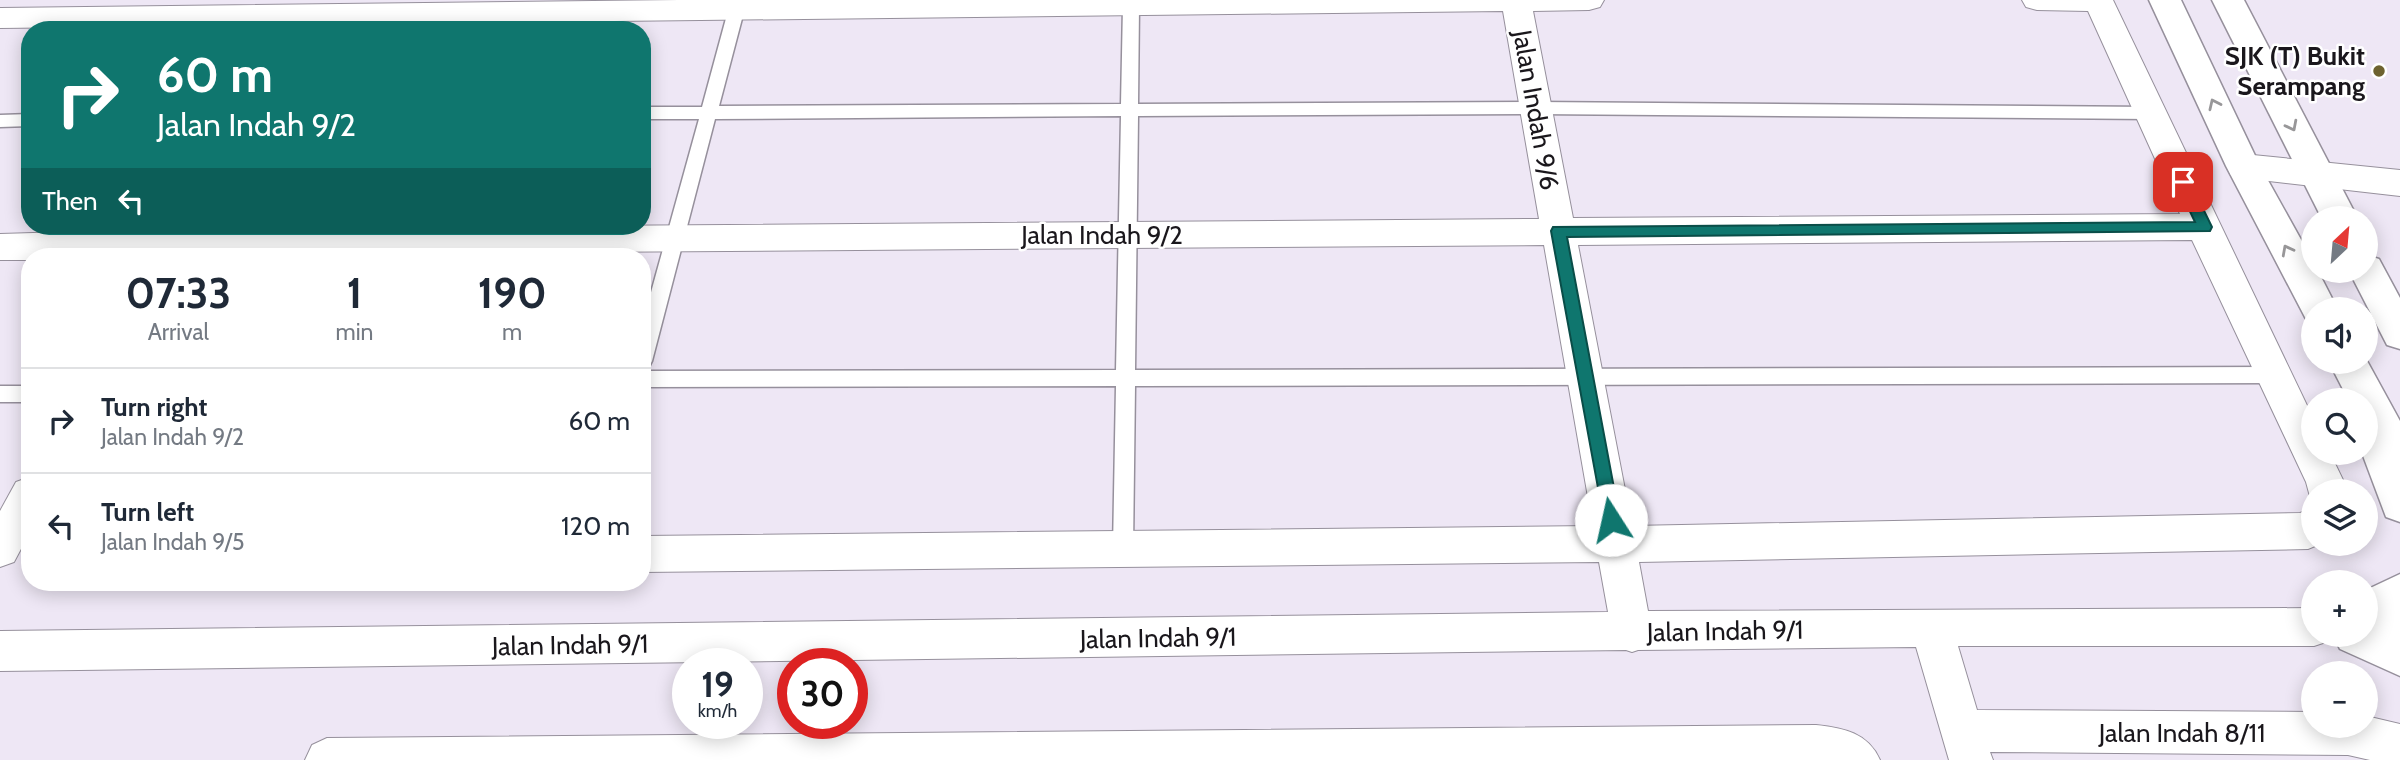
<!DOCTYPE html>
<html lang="en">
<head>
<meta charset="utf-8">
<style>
	:root { --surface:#fff; --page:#f6f6f7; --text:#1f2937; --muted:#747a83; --line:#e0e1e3 }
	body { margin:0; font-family:Cabin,sans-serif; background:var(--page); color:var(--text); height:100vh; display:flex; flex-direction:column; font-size:26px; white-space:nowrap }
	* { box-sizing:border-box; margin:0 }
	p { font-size:23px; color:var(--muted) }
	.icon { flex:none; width:38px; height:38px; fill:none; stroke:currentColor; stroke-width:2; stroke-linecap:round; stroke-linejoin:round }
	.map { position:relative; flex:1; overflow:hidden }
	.panel { position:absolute; left:21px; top:248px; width:630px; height:343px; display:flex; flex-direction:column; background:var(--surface); border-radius:28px; box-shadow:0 4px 18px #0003 }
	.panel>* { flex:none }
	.hud { position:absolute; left:21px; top:21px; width:630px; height:214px; border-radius:28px; box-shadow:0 4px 18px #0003; background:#0f766e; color:#fff; overflow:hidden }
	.needle { width:46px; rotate:26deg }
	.controls { position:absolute; left:2301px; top:206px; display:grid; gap:14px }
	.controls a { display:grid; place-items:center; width:77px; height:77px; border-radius:50%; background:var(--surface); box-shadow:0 4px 18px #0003; font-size:35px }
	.speed { position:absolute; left:672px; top:648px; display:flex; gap:14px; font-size:35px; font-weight:700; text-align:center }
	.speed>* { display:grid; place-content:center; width:91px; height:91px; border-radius:50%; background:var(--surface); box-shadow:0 4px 18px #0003; line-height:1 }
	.speed small { font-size:18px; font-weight:400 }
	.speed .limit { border:10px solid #d22; background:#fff; color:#111 }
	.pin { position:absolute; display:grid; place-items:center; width:60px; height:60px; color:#fff; margin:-30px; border-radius:14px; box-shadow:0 4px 10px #0006 }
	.me { position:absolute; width:77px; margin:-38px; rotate:350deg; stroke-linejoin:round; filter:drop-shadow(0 0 5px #0008) }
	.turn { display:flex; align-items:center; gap:24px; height:147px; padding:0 21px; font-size:32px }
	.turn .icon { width:91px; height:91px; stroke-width:2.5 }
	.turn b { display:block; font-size:49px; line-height:60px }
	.then { display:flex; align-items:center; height:66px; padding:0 21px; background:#0003; gap:14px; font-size:26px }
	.eta { display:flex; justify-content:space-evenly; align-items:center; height:119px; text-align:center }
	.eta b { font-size:42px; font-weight:800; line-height:49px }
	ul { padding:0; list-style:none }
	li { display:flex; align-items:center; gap:21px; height:105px; padding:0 21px; border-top:2px solid var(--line) }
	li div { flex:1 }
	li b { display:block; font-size:26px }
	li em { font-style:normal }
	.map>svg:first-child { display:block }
</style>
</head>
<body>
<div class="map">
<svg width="2400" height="760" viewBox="0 0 2400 760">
	<rect width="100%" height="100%" fill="#eee7f5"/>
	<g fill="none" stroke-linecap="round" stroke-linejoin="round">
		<defs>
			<g id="service">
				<polygon points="1131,1 1139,6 1138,104 1536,102 2151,107 2159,113 2151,119 1536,114 1138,116 1135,370 2272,367 2279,369 2282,375 2279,381 2272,383 1135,386 1133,549 1130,556 1123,558 1116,556 1113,549 1116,386 642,387 642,371 1116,370 1121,116 715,119 652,361 649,367 642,369 642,325 699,119 642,119 642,107 702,107 728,11 736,6 744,11 719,106 1121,104 1123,6"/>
				<polygon points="30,114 30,126 0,127 0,115"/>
				<rect x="0" y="386" width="30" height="16"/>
			</g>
			<g id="minor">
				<polygon points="679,0 1604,0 1600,7 1589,10 1533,11 1573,218 2180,214 2088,11 2037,10 2026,7 2022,0 2113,0 2314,420 2314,453 2330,453 2344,482 2345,492 2314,492 2312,504 2306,482 2192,240 1578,245 1632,526 2300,513 2314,508 2314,544 2320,544 2308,549 1639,562 1648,611 2314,608 2314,635 2331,635 2329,641 2314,646 1958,646 1977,710 2314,712 2314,726 2366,726 2366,716 2400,724 2400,760 2370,760 2348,755 1990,752 1993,760 1949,760 1916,647 1638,650 1632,652 1626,650 0,671 0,631 1608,612 1599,562 642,572 642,536 1593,526 1544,245 166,255 30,257 30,260 0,260 0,234 166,229 1539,219 1503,11 0,28 0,8"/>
				<polygon points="2243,154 2400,170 2400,196 2243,178 2231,175 2227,166 2231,157"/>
				<polygon points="30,477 30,532 14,562 0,567 0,511 16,482"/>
				<polygon points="2366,609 2400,611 2400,649 2366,647 2351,642 2349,635 2366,635"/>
				<path d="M1816,725C1844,728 1868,733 1880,760H305L312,745L327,738Z"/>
			</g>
			<g id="secondary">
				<polygon points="2149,0 2181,0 2260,166 2314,263 2314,271 2318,271 2338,310 2314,310 2314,323 2307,321 2226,166"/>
				<polygon points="2212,0 2244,0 2358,219 2322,219"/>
				<polygon points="2366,255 2379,259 2400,298 2400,349 2387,345 2349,271 2366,271"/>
				<polygon points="2366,359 2400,421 2400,522 2386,517 2362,453 2366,453 2366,401 2349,401 2329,362 2366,362"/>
				<polygon points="2400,574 2400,616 2382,626 2400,634 2400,676 2340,649 2333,635 2366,635 2366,590"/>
			</g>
		</defs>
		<use href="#service" stroke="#96909c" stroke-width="3"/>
		<use href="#minor" stroke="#96909c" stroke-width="2"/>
		<use href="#secondary" stroke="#96909c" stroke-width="3"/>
		<use href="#service" fill="#fff" fill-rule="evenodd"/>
		<use href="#minor" fill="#fff" fill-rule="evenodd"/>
		<use href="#secondary" fill="#fff" fill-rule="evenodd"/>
	</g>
	<defs><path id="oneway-chevron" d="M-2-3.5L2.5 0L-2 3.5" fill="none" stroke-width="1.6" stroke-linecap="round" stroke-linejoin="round" transform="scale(1.75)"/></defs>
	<g stroke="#989799">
		<use href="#oneway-chevron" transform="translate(2214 104) rotate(-115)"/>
		<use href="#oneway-chevron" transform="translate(2292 126) rotate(63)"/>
		<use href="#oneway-chevron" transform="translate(2287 250) rotate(-118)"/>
	</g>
	<polygon fill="#0f766e" stroke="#0a4d48" stroke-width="2" points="2183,176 2188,178 2212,227 2210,231 1567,237 1620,520 1617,526 1611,528 1605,526 1551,231 1553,227 2195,222 2176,182"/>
	<circle fill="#6d622f" stroke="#fff" stroke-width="2.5" cx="2379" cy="71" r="7"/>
	<g text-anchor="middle" stroke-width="5" stroke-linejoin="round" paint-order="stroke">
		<g font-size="26" font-weight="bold" fill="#1a171c" stroke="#fff" text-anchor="end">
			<text x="2365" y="65">SJK (T) Bukit<tspan x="2365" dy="30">Serampang</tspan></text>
		</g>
		<g font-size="26" fill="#1a171c" stroke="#fff">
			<text transform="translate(1536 110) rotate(80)" y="9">Jalan Indah 9/6</text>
			<text x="1102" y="244">Jalan Indah 9/2</text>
			<text transform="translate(1725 631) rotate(-1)" y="9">Jalan Indah 9/1</text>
			<text transform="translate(1158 638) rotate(-1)" y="9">Jalan Indah 9/1</text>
			<text transform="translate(570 645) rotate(-1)" y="9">Jalan Indah 9/1</text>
			<text x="2182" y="742">Jalan Indah 8/11</text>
		</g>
	</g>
</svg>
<div class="controls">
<a><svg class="needle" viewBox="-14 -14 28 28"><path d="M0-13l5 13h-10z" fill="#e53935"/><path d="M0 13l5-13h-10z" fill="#747a83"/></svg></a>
<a><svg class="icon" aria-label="sound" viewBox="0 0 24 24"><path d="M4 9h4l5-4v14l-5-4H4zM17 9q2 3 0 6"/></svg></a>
<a><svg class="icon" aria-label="search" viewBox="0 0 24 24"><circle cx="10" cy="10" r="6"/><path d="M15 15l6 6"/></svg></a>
<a><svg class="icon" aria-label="layers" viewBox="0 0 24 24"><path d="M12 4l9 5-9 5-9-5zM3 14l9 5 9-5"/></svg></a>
<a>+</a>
<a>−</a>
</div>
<div class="speed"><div>19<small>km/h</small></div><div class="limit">30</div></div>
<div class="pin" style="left:2183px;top:182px;background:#d93025"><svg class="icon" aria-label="arrive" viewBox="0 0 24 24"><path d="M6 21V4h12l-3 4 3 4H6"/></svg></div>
<svg class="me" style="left:1611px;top:520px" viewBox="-20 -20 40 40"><circle r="19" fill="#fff"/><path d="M0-13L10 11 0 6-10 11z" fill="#0f766e"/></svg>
<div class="hud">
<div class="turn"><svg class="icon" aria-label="right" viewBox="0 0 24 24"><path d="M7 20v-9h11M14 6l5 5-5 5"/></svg><div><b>60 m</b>Jalan Indah 9/2</div></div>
<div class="then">Then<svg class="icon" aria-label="left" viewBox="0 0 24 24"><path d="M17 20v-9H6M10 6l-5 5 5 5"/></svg></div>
</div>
<section class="panel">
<div class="eta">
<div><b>07:33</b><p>Arrival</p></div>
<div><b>1</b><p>min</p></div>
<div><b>190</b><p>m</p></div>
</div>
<ul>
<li><svg class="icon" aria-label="right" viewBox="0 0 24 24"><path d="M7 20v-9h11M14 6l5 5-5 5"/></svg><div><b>Turn right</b><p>Jalan Indah 9/2</p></div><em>60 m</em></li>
<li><svg class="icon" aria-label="left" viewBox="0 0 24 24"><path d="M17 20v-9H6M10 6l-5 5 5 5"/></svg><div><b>Turn left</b><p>Jalan Indah 9/5</p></div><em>120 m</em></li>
</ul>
</section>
</div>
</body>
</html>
